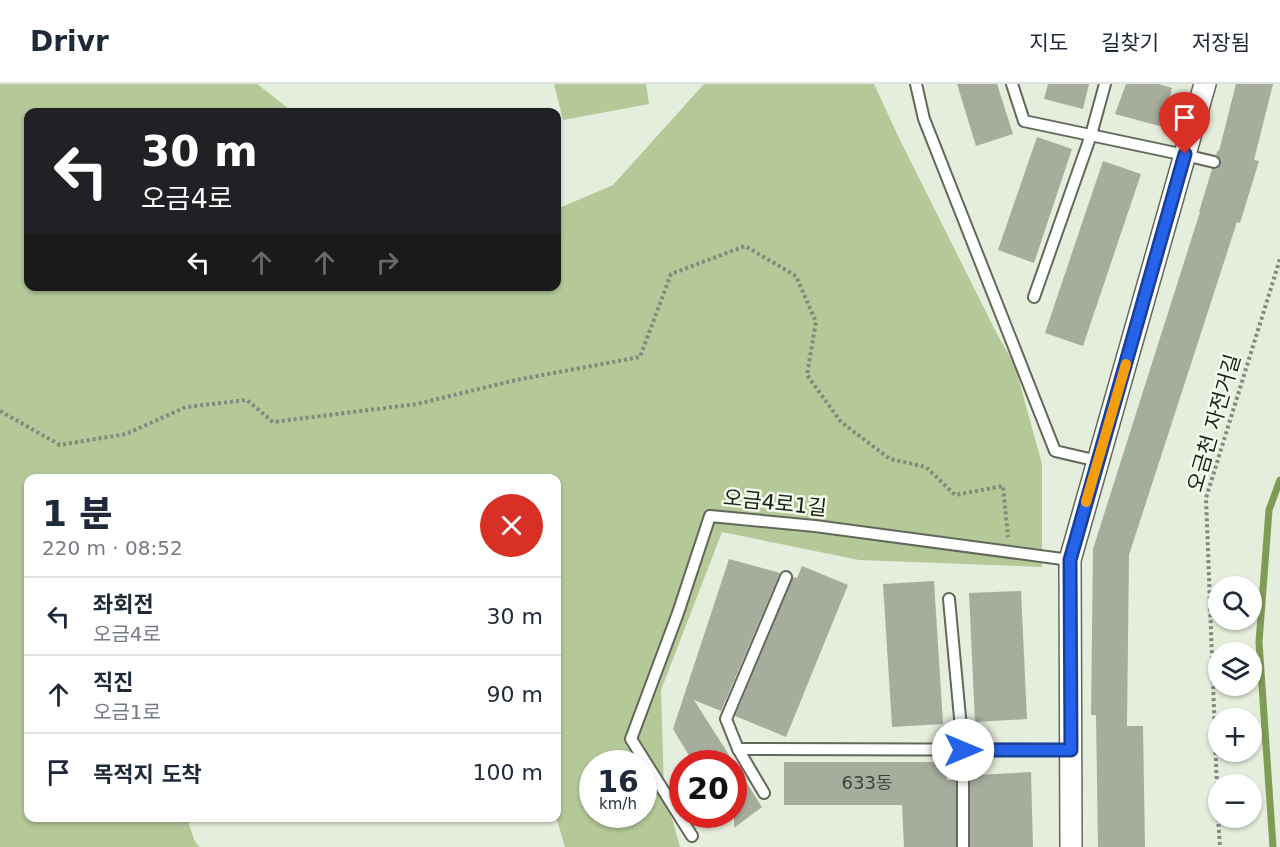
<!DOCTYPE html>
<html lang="ko">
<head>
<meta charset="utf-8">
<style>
	:root { --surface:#fff; --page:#f6f6f7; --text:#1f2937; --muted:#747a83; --line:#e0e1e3 }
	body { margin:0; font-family:"DejaVu Sans","Noto Sans KR",sans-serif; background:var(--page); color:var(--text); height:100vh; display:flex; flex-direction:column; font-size:22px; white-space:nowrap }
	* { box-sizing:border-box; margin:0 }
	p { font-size:20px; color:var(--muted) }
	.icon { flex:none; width:33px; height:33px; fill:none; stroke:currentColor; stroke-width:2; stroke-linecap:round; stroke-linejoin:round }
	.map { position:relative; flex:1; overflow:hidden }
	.panel { position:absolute; left:24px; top:390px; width:537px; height:348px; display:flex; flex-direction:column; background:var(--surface); border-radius:12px; box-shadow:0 2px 4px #0004 }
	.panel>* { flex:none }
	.hud { position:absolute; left:24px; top:24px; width:537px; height:183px; border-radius:12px; box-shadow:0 2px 4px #0004; background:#202124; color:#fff; overflow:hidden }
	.controls { position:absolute; left:1208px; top:492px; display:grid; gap:12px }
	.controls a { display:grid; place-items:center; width:54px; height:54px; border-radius:50%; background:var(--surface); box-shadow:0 2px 4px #0004; font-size:30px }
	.speed { position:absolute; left:579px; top:666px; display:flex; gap:12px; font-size:30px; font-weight:700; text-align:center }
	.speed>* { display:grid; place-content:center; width:78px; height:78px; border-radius:50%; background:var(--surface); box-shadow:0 2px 4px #0004; line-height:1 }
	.speed small { font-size:15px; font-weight:400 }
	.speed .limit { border:9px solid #d22; background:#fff; color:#111 }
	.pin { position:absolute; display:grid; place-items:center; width:51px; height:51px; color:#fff; margin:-62px -26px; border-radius:50% 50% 50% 0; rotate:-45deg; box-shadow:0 0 6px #0007 }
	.pin .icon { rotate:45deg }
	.me { position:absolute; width:66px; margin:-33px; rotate:90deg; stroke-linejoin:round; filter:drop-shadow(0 0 4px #0008) }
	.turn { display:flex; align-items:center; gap:21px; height:126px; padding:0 18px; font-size:27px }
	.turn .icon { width:78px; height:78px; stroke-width:2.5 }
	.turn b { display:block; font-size:42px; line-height:51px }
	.lanes { display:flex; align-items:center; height:57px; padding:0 18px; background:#0003; justify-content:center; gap:30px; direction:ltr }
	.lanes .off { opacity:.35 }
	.round { display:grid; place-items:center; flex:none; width:63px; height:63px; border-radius:32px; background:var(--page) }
	.headline { display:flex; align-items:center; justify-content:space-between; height:102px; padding:0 18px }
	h1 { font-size:36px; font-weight:800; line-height:45px }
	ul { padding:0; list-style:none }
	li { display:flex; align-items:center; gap:18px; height:78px; padding:0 18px; border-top:2px solid var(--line) }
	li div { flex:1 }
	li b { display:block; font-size:22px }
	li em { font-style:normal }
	header { display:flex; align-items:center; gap:36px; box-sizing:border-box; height:84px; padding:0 30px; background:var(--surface); border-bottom:2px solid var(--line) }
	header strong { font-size:28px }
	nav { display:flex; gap:33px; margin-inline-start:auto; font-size:21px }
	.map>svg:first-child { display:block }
</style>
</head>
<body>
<header>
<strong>Drivr</strong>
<nav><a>지도</a><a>길찾기</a><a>저장됨</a></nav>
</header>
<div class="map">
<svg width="1280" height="763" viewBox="0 0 1280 763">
	<rect width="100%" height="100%" fill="#e5eddc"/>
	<g fill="#b4c898" fill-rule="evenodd">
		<path d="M0,0H257L293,28H28V202H556L557,125L613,101L704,0H874L899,54L996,248L1015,282L1042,380V483L859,476L722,448L661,606L664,706L680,763H565L556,733V394H28V734H187L195,758L200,763H0ZM592,680H644V730H592Z"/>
		<polygon points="554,0 646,0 649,20 563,36"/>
	</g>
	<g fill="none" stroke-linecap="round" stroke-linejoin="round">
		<polyline stroke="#7f9b54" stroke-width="7" points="1273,763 1259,558 1269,426 1280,396"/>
	</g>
	<g fill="#a6ad9d">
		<polygon points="957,0 997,0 1013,50 976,62"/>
		<polygon points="1048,0 1089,0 1083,25 1044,15"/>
		<polygon points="1126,0 1159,0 1172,4 1163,43 1115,30"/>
		<polygon points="1236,0 1273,0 1254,76 1259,77 1240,139 1237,138 1129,471 1127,642 1143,642 1145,763 1098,763 1096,631 1091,631 1093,465 1200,128 1199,128 1212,85 1217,85 1221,80 1221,75 1216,71 1218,66 1219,67"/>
		<polygon points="1037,53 1072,65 1034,179 998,166"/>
		<polygon points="1103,77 1141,90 1083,262 1045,249"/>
		<polygon points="729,475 780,489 721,627 694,616 762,723 734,744 734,680 694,680 673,645"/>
		<polygon points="802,482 848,501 786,653 735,632 793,493 797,494"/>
		<polygon points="934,497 943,640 892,643 883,500"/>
		<polygon points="1021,507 1027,635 975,638 969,509"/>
		<polygon points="784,678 946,678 947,696 956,696 956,763 904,763 902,721 784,721"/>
		<polygon points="1031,688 1033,763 970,763 970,695 977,695 977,691"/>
	</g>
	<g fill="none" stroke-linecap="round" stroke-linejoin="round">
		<defs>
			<g id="lane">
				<polyline points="916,0 924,35 1055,367 1098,377"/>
				<polyline points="1012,0 1024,37 1185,71 1214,78"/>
				<polyline points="1034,213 1091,51 1105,0"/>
				<polyline points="786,493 726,635 738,665 1071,666"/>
				<polyline points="949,515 963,666 963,763"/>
				<polyline points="738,665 764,709"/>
				<polyline points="692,752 631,655 678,529 710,432 815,442 1070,476"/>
			</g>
			<polyline id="street" points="1071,763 1070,476 1205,0"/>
		</defs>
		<use href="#lane" stroke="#62685a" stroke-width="14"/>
		<use href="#street" stroke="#62685a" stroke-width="24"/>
		<g stroke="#83897d" stroke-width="4" stroke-dasharray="3 3" stroke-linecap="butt">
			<polyline points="0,327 60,361 126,350 186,323 247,316 273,338 417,320 516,296 640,273 671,190 745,162 796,192 816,238 807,291 841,338 890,375 926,383 955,411 1003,402 1008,453"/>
			<polyline points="1218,731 1206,414 1280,175"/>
			<polyline points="1218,734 1220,763"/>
		</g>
		<use href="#lane" stroke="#fff" stroke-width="10"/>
		<use href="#street" stroke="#fff" stroke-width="21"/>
	</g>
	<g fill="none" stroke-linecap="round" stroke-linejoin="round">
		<defs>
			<polyline id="route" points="963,666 1071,666 1070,476 1185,70"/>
		</defs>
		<use href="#route" stroke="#184099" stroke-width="15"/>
		<use href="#route" stroke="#2563eb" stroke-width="10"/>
		<polyline stroke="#f59e0b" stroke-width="10" points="1086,418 1126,280"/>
	</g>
	<g text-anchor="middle" stroke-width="5" stroke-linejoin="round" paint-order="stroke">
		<g font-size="18" fill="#3d4138">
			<text x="867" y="705">633동</text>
		</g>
		<g font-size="21" fill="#1a1d17" stroke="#f2fae9">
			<text transform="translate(1214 339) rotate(-74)" y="7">오금천 자전거길</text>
			<text transform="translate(775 419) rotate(6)" y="7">오금4로1길</text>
		</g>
	</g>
</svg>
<div class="controls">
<a><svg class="icon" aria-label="search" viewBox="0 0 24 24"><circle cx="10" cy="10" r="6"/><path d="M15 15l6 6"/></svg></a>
<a><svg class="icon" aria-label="layers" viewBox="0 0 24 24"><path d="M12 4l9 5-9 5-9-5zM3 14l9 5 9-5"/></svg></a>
<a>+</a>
<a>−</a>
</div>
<div class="speed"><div>16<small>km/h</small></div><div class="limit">20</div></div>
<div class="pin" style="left:1185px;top:70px;background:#d93025"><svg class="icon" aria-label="arrive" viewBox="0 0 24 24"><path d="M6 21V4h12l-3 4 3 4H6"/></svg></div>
<svg class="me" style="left:963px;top:666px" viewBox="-20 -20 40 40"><circle r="19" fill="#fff"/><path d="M0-13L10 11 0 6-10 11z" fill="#2563eb"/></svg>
<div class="hud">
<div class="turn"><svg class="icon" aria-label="left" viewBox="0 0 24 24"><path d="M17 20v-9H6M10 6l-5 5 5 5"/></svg><div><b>30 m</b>오금4로</div></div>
<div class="lanes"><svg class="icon" aria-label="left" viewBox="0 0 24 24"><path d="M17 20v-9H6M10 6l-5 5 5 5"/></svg><svg class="icon off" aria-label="ahead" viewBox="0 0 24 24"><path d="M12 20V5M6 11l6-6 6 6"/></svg><svg class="icon off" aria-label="ahead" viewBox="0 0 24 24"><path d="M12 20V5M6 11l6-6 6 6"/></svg><svg class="icon off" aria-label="right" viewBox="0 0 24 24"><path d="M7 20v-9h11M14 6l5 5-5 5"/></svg></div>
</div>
<section class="panel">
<div class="headline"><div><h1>1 분</h1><p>220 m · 08:52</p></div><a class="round" style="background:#d93025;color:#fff"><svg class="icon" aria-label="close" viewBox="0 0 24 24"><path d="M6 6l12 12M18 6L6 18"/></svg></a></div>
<ul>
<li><svg class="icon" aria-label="left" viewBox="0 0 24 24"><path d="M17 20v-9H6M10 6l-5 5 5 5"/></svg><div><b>좌회전</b><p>오금4로</p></div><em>30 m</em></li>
<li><svg class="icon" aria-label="ahead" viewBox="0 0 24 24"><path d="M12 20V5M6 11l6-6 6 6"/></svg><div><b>직진</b><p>오금1로</p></div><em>90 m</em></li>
<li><svg class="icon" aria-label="arrive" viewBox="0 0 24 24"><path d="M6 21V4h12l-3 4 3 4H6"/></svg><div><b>목적지 도착</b></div><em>100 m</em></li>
</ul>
</section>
</div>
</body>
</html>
